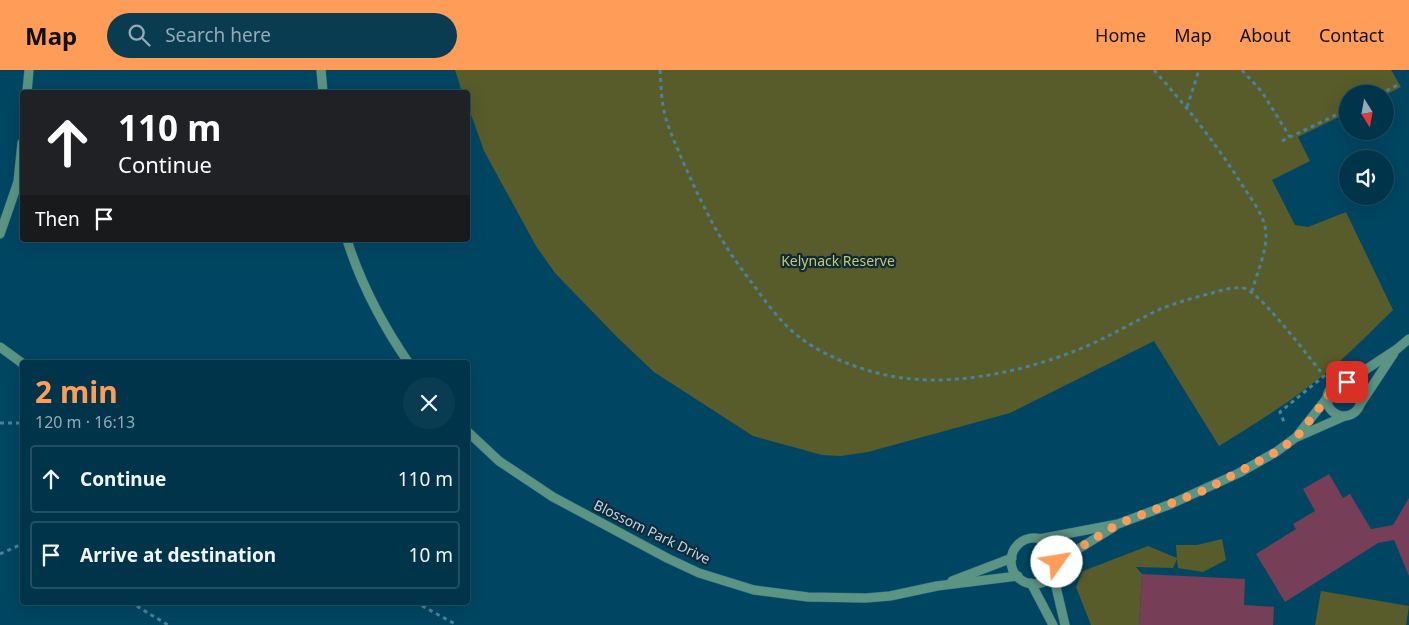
<!DOCTYPE html>
<html lang="en">
<head>
<meta charset="utf-8">
<style>
	:root { --surface:#00344a; --page:#0a3c51; --text:#f1f3f6; --muted:#95aab5; --line:#224f62; --accent:#fe9c58 }
	body { margin:0; font-family:"Noto Sans",sans-serif; background:var(--page); color:var(--text); height:100vh; display:flex; flex-direction:column; font-size:19px; white-space:nowrap }
	* { box-sizing:border-box; margin:0 }
	p { font-size:16px; color:var(--muted) }
	.icon { flex:none; width:28px; height:28px; fill:none; stroke:currentColor; stroke-width:2; stroke-linecap:round; stroke-linejoin:round }
	.map { position:relative; flex:1; overflow:hidden }
	.side { position:absolute; left:20px; top:290px; width:450px; height:245px; display:flex; flex-direction:column; background:var(--surface); border-radius:5px; box-shadow:0 5px 20px #0002,0 0 0 1px var(--line) }
	.side>* { flex:none }
	.banner { position:absolute; left:20px; top:20px; width:450px; height:152px; border-radius:5px; box-shadow:0 5px 20px #0002,0 0 0 1px var(--line); background:#202124; color:#fff; overflow:hidden }
	.needle { width:32px; rotate:169deg }
	.buttons { position:absolute; left:1339px; top:15px; display:grid; gap:10px }
	.buttons a { display:grid; place-items:center; width:55px; height:55px; border-radius:50%; background:var(--surface); box-shadow:0 5px 20px #0002,0 0 0 1px var(--line); font-size:25px }
	.pin { position:absolute; display:grid; place-items:center; width:42px; height:42px; color:#fff; margin:-21px; border-radius:10px; box-shadow:0 2px 8px #0006 }
	.me { position:absolute; width:55px; margin:-28px; rotate:58deg; stroke-linejoin:round; filter:drop-shadow(0 0 4px #0008) }
	.turn { display:flex; align-items:center; gap:18px; height:105px; padding:0 15px; font-size:22px }
	.turn .icon { width:65px; height:65px; stroke-width:2.5 }
	.turn b { display:block; font-size:35px; line-height:42px }
	.then { display:flex; align-items:center; height:48px; padding:0 15px; background:#0003; gap:10px; font-size:19px }
	.round { display:grid; place-items:center; flex:none; width:52px; height:52px; border-radius:26px; background:var(--page) }
	.summary { display:flex; align-items:center; justify-content:space-between; height:85px; padding:0 15px }
	h1 { font-size:30px; font-weight:700; line-height:38px; color:var(--accent) }
	ul { padding:0; list-style:none }
	li { display:flex; align-items:center; gap:15px; height:68px; margin:0 10px 8px; padding:0 5px; border:2px solid var(--line); border-radius:5px }
	li div { flex:1 }
	li b { display:block; font-size:19px }
	li em { font-style:normal }
	header { display:flex; align-items:center; gap:30px; box-sizing:border-box; height:70px; padding:0 25px; background:var(--accent); color:#111 }
	header strong { font-size:24px }
	nav { display:flex; gap:28px; margin-inline-start:auto; font-size:18px }
	.search { width:350px; height:45px; background:var(--page); display:flex; align-items:center; gap:12px; box-sizing:border-box; padding:0 18px; border-radius:28px; color:var(--muted); font-size:19px }
	.map>svg:first-child { display:block }
</style>
</head>
<body>
<header>
<strong>Map</strong>
<div class="search"><svg class="icon" aria-label="search" viewBox="0 0 24 24"><circle cx="10" cy="10" r="6"/><path d="M15 15l6 6"/></svg>Search here</div>
<nav><a>Home</a><a>Map</a><a>About</a><a>Contact</a></nav>
</header>
<div class="map">
<svg width="1409" height="555" viewBox="0 0 1409 555">
	<rect width="100%" height="100%" fill="#004662"/>
	<g fill="#585c2a">
		<path d="M455,0H1391L1401,17L1385,25L1348,24L1347,43L1298,67L1310,91L1272,110L1295,155L1308,157L1346,142L1393,240C1374,258 1357,276 1338,293C1301,325 1260,351 1219,376L1154,271L1010,343L868,382L840,386L822,385L753,366L654,302L618,268L555,203L536,176L484,81L468,36V22H462Z"/>
		<polygon points="1222,469 1226,490 1203,502 1178,498 1177,489 1173,498 1136,497 1142,504 1139,555 1091,555 1076,517 1083,501 1148,476 1177,488 1176,475 1197,475"/>
		<polygon points="1321,521 1409,536 1406,555 1315,555"/>
	</g>
	<g fill="#773e57">
		<polygon points="1329,404 1343,428 1350,424 1371,459 1393,455 1409,428 1409,506 1394,470 1378,473 1285,532 1256,484 1296,459 1293,454 1315,441 1303,419"/>
		<polygon points="1142,504 1245,509 1244,535 1274,537 1273,555 1139,555"/>
	</g>
	<g fill="none" stroke-linecap="round" stroke-linejoin="round">
		<defs>
			<g id="minor">
				<polyline points="321,0 323,22"/>
				<polyline points="27,22 29,0"/>
				<polyline points="0,164 18,112 22,73"/>
				<path d="M347,170C361,214 382,254 408,292"/>
				<polyline points="0,277 22,293"/>
				<polyline points="1347,312 1397,279 1409,269"/>
				<circle cx="1344" cy="329" r="17"/>
				<polyline points="1361,333 1394,283"/>
				<polyline points="468,362 499,391 553,427 667,488 699,503 754,520 808,527 866,528 890,526 937,516 1018,506"/>
				<polyline points="1297,366 1327,328"/>
				<circle cx="1034" cy="491" r="23"/>
				<polyline points="1039,469 1118,454 1171,434 1239,403 1276,382 1295,368 1345,346"/>
				<polyline points="1057,492 1114,457"/>
				<polyline points="1053,504 1065,555"/>
				<polyline points="952,511 1012,488"/>
				<polyline points="1031,513 1053,555"/>
			</g>
		</defs>
		<use href="#minor" stroke="#25637d" stroke-width="10"/>
		<g stroke="#4c8199" stroke-width="3" stroke-dasharray="4 4" stroke-linecap="butt">
			<path d="M660,0C661,12 661,24 663,36C666,54 674,70 681,87C699,128 718,169 746,205C764,229 781,255 806,272C832,290 872,304 903,308C966,317 1052,295 1108,266C1124,258 1140,249 1156,241C1174,233 1193,228 1212,223C1222,220 1232,217 1243,218C1259,220 1311,290 1324,306L1280,342L1284,352"/>
			<path d="M1154,0C1187,37 1218,76 1244,118C1253,131 1264,146 1266,162C1267,181 1257,203 1252,221"/>
			<polyline points="1242,0 1262,22 1290,67"/>
			<polyline points="1379,24 1400,14"/>
			<polyline points="1187,37 1199,0"/>
			<polyline points="1282,71 1348,39"/>
			<polyline points="0,353 22,353"/>
			<polyline points="0,484 22,474"/>
			<polyline points="130,532 168,555"/>
			<polyline points="415,532 457,555"/>
		</g>
		<use href="#minor" stroke="#5b9483" stroke-width="9"/>
	</g>
	<g fill="none" stroke-linecap="round" stroke-linejoin="round">
		<polyline stroke="#fe9c58" stroke-width="9" stroke-dasharray="0 16.2" points="1057,492 1118,454 1205,420 1276,382 1296,368 1327,328 1333,316 1347,312"/>
	</g>
	<g text-anchor="middle" stroke-width="4.5" stroke-linejoin="round" paint-order="stroke">
		<g font-size="14" fill="#c1ca6f" stroke="#112936">
			<text x="838" y="196">Kelynack Reserve</text>
		</g>
		<g font-size="14" fill="#b9d6e7" stroke="#112936">
			<text transform="translate(652 462) rotate(26)" y="5">Blossom Park Drive</text>
		</g>
	</g>
</svg>
<div class="buttons">
<a><svg class="needle" viewBox="-14 -14 28 28"><path d="M0-13l5 13h-10z" fill="#e53935"/><path d="M0 13l5-13h-10z" fill="#95aab5"/></svg></a>
<a><svg class="icon" aria-label="sound" viewBox="0 0 24 24"><path d="M4 9h4l5-4v14l-5-4H4zM17 9q2 3 0 6"/></svg></a>
</div>
<div class="pin" style="left:1347px;top:312px;background:#d93025"><svg class="icon" aria-label="arrive" viewBox="0 0 24 24"><path d="M6 21V4h12l-3 4 3 4H6"/></svg></div>
<svg class="me" style="left:1057px;top:492px" viewBox="-20 -20 40 40"><circle r="19" fill="#fff"/><path d="M0-13L10 11 0 6-10 11z" fill="#fe9c58"/></svg>
<div class="banner">
<div class="turn"><svg class="icon" aria-label="ahead" viewBox="0 0 24 24"><path d="M12 20V5M6 11l6-6 6 6"/></svg><div><b>110 m</b>Continue</div></div>
<div class="then">Then<svg class="icon" aria-label="arrive" viewBox="0 0 24 24"><path d="M6 21V4h12l-3 4 3 4H6"/></svg></div>
</div>
<section class="side">
<div class="summary"><div><h1>2 min</h1><p>120 m · 16:13</p></div><a class="round"><svg class="icon" aria-label="close" viewBox="0 0 24 24"><path d="M6 6l12 12M18 6L6 18"/></svg></a></div>
<ul>
<li><svg class="icon" aria-label="ahead" viewBox="0 0 24 24"><path d="M12 20V5M6 11l6-6 6 6"/></svg><div><b>Continue</b></div><em>110 m</em></li>
<li><svg class="icon" aria-label="arrive" viewBox="0 0 24 24"><path d="M6 21V4h12l-3 4 3 4H6"/></svg><div><b>Arrive at destination</b></div><em>10 m</em></li>
</ul>
</section>
</div>
</body>
</html>
